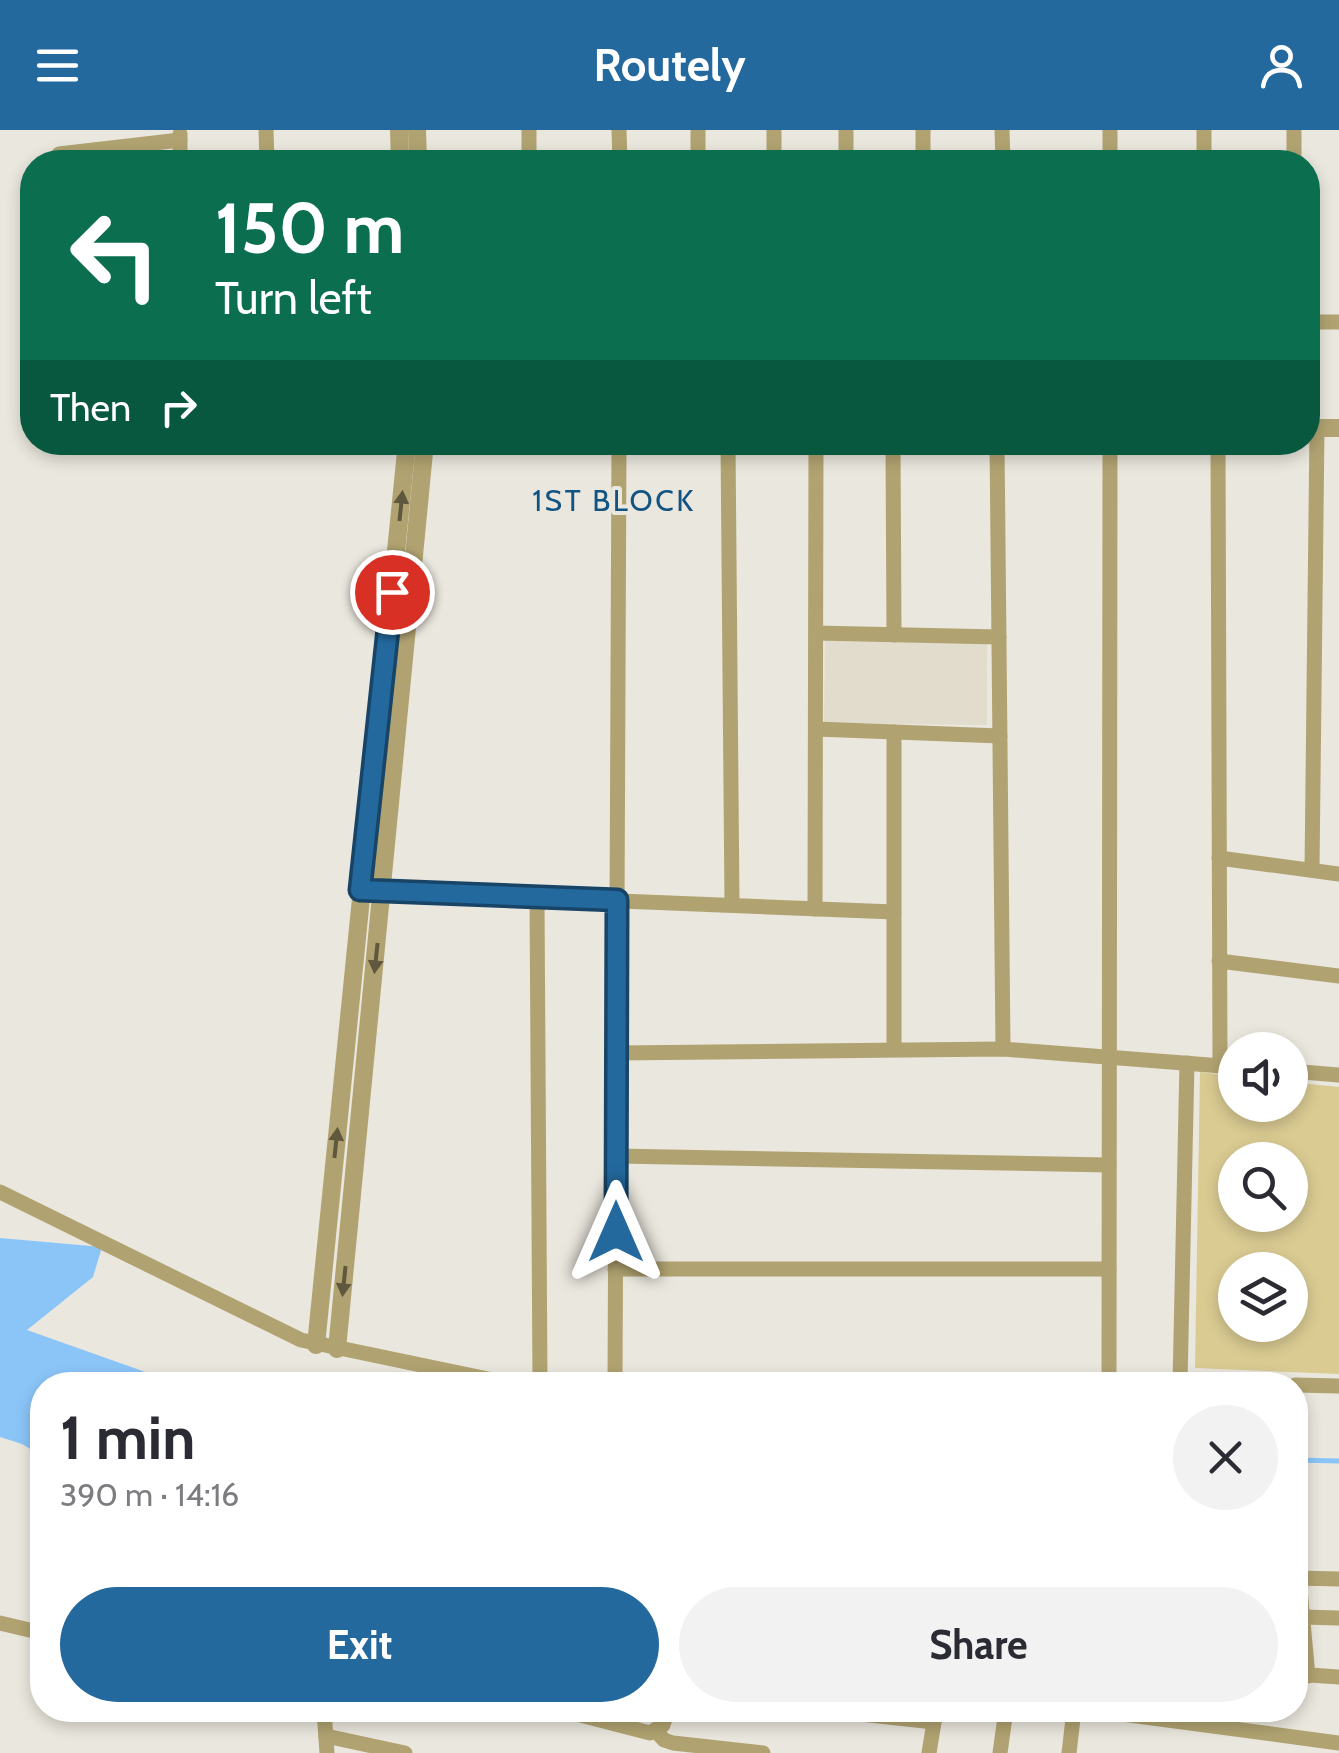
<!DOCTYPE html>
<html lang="en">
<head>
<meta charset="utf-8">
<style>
	:root { --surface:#fff; --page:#f2f2f3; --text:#2b2b33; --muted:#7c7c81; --accent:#24699e }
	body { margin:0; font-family:Cabin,sans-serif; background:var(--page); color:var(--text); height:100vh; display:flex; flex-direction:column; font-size:38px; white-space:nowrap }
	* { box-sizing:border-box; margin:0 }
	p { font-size:32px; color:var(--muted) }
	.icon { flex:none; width:55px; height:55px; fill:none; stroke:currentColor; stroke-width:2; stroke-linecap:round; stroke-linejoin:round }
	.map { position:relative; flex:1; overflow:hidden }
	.details { position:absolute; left:30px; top:1242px; width:1278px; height:350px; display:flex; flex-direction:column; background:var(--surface); border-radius:40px; box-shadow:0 5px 15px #0003 }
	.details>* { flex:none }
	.hud { position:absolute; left:20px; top:20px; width:1300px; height:305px; border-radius:40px; box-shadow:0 5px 15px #0003; background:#0b6e4f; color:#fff; overflow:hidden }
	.fabs { position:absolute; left:1218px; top:902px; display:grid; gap:20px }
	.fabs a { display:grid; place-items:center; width:90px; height:90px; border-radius:50%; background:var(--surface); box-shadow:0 5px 15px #0003; font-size:50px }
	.pin { position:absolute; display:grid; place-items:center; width:85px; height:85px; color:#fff; margin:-42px; border:5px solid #fff; border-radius:50%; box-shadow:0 2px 10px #0007 }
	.me { position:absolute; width:110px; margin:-55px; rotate:0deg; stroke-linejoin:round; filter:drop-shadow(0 0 8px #0008) }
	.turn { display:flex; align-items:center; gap:35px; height:210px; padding:0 30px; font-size:45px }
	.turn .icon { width:130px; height:130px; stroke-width:2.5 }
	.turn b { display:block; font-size:70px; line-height:85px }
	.then { display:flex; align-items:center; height:95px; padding:0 30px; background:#0003; gap:20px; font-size:38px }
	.round { display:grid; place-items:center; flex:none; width:105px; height:105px; border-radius:52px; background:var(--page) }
	.overview { display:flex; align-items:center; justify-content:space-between; height:170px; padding:0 30px }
	h1 { font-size:60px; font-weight:700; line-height:75px }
	.button { display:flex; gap:20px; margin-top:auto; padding:20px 30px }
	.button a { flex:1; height:115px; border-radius:60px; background:var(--accent); color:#fff; font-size:40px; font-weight:700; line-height:115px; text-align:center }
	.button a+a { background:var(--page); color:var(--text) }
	header { display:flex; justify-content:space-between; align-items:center; height:130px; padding:0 30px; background:var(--accent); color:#fff; font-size:45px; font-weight:700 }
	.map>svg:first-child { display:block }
</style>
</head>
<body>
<header><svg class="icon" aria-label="menu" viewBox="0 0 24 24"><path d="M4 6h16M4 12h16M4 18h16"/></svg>Routely<svg class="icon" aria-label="person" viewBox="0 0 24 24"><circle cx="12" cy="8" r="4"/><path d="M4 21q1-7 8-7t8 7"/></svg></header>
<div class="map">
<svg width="1339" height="1623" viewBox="0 0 1339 1623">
	<rect width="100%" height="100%" fill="#eae7de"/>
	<polygon fill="#e1dccb" points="825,509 987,511 987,595 824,593"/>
	<path fill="#dacb92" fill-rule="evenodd" d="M1200,942L1235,946V975H1290V952L1339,957V1244L1195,1238ZM1235,1030H1290V1085H1235ZM1235,1140H1290V1195H1235Z"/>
	<polygon fill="#8bc5f8" points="0,1108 102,1117 93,1147 27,1200 182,1255 42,1255 42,1326 22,1314 0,1307"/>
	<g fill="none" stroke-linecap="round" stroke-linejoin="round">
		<polyline stroke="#8bc5f8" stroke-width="5" points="1295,1330 1339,1331"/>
		<g stroke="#b1a371" stroke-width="15">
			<polyline points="266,0 267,32"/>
			<polyline points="529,0 529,32"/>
			<polyline points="619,0 620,32"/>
			<polyline points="774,0 774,32"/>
			<polyline points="846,0 846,32"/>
			<polyline points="1002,0 1003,32"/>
			<polyline points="1110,0 1110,32"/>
			<polyline points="1204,0 1204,32"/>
			<polyline points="1294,0 1294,32"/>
			<polyline points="180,4 180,32"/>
			<polyline points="59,24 180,10"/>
			<polyline points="698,32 698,0"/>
			<polyline points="923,32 923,0"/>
			<polyline points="1308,192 1339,192"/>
			<polyline points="728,312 732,775"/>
			<polyline points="893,312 894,505"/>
			<polyline points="997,312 1003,919"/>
			<polyline points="1218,312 1220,936"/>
			<polyline points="816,503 999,507"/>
			<polyline points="816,599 1000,606"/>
			<polyline points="1219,728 1339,744"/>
			<polyline points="1312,740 1317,298"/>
			<polyline points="374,761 894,782"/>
			<polyline points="537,767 540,1254"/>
			<polyline points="815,779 816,312"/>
			<polyline points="1219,831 1339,846"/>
			<polyline points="894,918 894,602"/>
			<polyline points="616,923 1003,919 1235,937"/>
			<polyline points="1290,941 1339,945"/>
			<polyline points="616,1026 1109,1035"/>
			<polyline points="0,1062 301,1210 512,1254 587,1255"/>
			<polyline points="615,1139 1109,1139"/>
			<polyline points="1109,1253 1110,312"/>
			<polyline points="1180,1253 1274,1255"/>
			<polyline points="615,1255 619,312"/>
			<polyline points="710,1255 1180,1253 1187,933"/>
			<polyline points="1295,1255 1339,1256"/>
			<polyline points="1296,1417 1308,1546"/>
			<polyline points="1295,1448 1339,1449"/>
			<polyline points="1302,1487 1339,1488"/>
			<polyline points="0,1493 42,1503"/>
			<polyline points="1295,1544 1339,1547"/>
			<polyline points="324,1580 327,1623"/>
			<polyline points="561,1580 650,1603 663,1595 668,1580"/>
			<polyline points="823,1580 934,1592"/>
			<polyline points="1092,1580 1339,1613"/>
			<polyline points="656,1601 664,1610 673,1613 763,1623"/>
			<polyline points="326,1606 405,1623"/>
			<polyline points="929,1623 936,1580"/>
			<polyline points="1000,1623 1006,1580"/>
			<polyline points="1069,1623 1074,1580"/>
		</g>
		<g stroke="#b1a371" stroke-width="18">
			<polyline points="399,0 400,32"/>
			<polyline points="417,0 418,32"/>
			<polyline points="1308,298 1339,298"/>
			<polyline points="316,1215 407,312"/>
			<polyline points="337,1219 425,312"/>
		</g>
	</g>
	<defs><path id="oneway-solid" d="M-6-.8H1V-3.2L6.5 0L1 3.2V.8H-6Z" transform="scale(2.5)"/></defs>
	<g fill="#60583e">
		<use href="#oneway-solid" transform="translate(401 376) rotate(-84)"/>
		<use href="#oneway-solid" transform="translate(376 828) rotate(96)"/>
		<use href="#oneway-solid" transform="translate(336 1013) rotate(-84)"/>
		<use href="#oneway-solid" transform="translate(344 1151) rotate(96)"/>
	</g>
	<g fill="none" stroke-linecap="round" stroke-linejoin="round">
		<defs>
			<polyline id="route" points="392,462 360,760 617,770 616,1102"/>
		</defs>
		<use href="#route" stroke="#174467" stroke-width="25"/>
		<use href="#route" stroke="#24699e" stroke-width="18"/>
	</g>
	<g text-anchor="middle" stroke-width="8" stroke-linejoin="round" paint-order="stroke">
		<g font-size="30" letter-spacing="2.5" fill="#115382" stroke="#eae7de">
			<text x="614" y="381">1ST BLOCK</text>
		</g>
	</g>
</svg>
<div class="fabs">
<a><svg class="icon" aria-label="sound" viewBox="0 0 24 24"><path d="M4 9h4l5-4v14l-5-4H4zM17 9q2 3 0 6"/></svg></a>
<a><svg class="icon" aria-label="search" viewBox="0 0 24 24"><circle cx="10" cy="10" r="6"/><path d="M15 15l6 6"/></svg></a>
<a><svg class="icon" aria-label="layers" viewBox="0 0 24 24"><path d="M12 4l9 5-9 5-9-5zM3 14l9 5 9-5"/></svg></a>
</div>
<div class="pin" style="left:392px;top:462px;background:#d93025"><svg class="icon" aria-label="arrive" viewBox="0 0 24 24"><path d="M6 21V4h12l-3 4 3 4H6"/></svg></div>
<svg class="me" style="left:616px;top:1102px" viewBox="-20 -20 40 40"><path d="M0-17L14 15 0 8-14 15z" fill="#24699e" stroke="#fff" stroke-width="4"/></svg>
<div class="hud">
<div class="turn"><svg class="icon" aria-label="left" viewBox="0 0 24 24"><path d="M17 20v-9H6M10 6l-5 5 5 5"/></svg><div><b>150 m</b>Turn left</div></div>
<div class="then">Then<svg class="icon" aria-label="right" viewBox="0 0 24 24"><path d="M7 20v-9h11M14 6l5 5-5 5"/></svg></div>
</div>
<section class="details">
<div class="overview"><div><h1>1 min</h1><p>390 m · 14:16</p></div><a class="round"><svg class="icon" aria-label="close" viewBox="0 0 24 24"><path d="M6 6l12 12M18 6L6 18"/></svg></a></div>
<div class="button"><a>Exit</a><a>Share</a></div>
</section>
</div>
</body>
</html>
